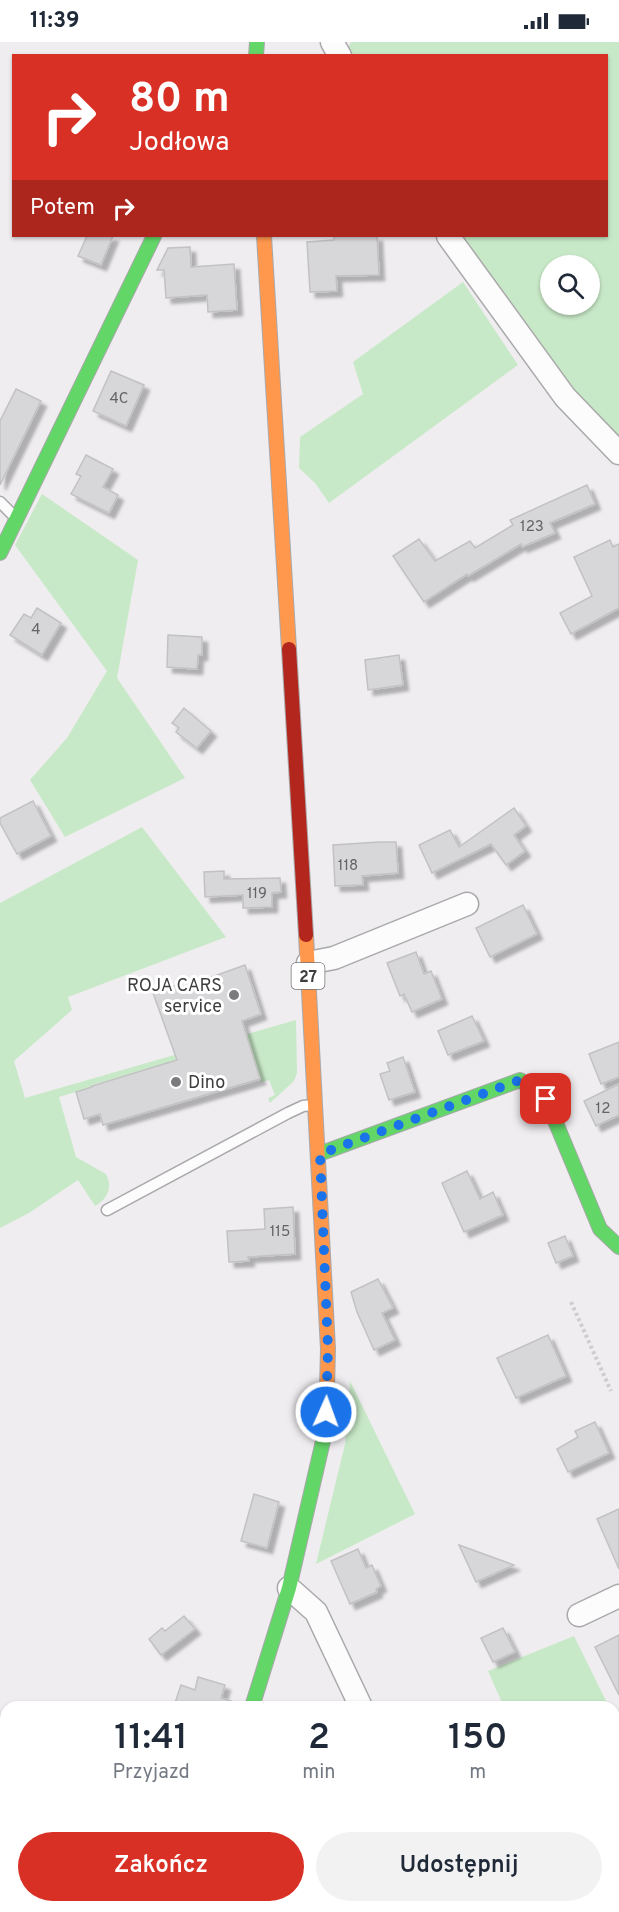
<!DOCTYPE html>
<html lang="pl">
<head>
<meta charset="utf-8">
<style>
	:root { --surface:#fff; --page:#f2f2f3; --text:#1f2937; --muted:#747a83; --accent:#d93025 }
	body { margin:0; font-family:Overpass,sans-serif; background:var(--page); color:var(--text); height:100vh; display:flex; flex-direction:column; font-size:22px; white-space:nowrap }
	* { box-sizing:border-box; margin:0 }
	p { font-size:20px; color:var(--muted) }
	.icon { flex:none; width:33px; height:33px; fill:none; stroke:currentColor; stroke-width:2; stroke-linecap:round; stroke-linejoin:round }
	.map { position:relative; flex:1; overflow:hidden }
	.side { position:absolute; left:0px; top:1659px; width:620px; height:212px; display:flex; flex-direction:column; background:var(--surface); border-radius:18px 18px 0 0; box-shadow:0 2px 4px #0004 }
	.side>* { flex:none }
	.banner { position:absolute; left:12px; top:12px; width:596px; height:183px; border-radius:0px; box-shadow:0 2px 4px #0004; background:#d93025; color:#fff; overflow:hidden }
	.fabs { position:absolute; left:540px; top:213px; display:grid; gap:12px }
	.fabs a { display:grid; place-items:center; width:60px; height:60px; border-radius:50%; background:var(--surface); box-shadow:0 2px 4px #0004; font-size:30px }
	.pin { position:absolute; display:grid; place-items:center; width:51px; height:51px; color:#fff; margin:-26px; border-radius:12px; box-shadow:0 3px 9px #0006 }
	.me { position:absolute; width:66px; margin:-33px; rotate:2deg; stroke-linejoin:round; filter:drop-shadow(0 0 4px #0008) }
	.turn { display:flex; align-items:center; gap:21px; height:126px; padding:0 18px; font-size:27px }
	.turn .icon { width:78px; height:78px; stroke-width:2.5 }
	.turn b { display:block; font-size:42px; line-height:51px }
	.then { display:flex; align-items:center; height:57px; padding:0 18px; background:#0003; gap:12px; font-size:22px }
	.eta { display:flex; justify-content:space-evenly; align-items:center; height:102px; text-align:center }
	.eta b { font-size:36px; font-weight:600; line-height:42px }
	.primary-button { display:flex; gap:12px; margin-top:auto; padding:12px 18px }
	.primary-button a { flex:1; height:69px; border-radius:36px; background:var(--accent); color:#fff; font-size:24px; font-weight:600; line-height:69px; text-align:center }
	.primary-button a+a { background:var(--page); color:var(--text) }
	.status { display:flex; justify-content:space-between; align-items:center; height:42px; padding:0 30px; background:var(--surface); direction:ltr }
	.status svg { height:16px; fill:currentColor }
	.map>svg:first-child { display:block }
</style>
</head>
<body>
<div class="status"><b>11:39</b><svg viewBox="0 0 49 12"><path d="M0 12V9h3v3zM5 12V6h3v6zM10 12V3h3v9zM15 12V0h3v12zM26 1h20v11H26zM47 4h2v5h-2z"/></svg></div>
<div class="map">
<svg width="619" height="1870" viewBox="0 0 619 1870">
	<defs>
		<filter id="shadow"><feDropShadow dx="5.5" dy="5.5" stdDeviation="1.5" flood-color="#0004"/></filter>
	</defs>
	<rect width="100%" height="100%" fill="#efedf0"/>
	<g fill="#c8e9c7" fill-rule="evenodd">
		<path d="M351,0H619V415L459,194H606V14H352L348,6ZM550,224H590V262H550Z"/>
		<polygon points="463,240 518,323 329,461 315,441 299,426 300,395 363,352 353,320"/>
		<polygon points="42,452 138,518 117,636 185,736 65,795 30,738 67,696 107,629 15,503"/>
		<path d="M142,785L226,895L68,955L72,968L14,1019L25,1056L296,978L297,1031L294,1039L270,1061L268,1056L275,1053L269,1038L261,1040L248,997L92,1043V1045L59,1055L76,1115L106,1132C113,1145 108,1157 95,1164L78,1138L29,1171L0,1186V861Z"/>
		<polygon points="350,1339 415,1472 316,1522 345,1402"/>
		<polygon points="574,1594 609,1665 504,1665 488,1629"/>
		<polygon points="614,1675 619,1686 619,1870 596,1870 594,1865 614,1864"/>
		<polygon points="445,1864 447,1870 288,1870 285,1865"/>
	</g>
	<g fill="#d7d6d8" stroke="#c2c2c3" stroke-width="1.5" filter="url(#shadow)">
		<polygon points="87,194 113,194 101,223 78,214"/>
		<polygon points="334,194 377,194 379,233 336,234 337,249 310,250 307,200 334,198"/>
		<polygon points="190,205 191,225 234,222 237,268 208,270 207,253 166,256 164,228 157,228 168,206"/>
		<polygon points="111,329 144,343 126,384 93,369"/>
		<polygon points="16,347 41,359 0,443 0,379"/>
		<polygon points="86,413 113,427 103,445 118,453 109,471 71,452 81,434 76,432"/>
		<polygon points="587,443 595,462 550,481 555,491 522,505 521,502 468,534 467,532 424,560 393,514 419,497 435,519 470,499 475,506 513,483 510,478"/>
		<polygon points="610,498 613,505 619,502 619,566 571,592 560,571 592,554 574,515"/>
		<polygon points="37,566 61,581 42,613 10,593 24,572 31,576"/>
		<polygon points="168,593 202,595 202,613 198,613 197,627 167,625"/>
		<polygon points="399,613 403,643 368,648 365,618"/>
		<polygon points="184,666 211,689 197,706 176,690 179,686 172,681"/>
		<polygon points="33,759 51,794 17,812 0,781 0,776"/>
		<polygon points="514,766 526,784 514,793 525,809 506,823 491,802 432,831 419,803 450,788 459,805"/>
		<polygon points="379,800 396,800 398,831 362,834 363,843 335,844 333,803"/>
		<polygon points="224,829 224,837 280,836 281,850 272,851 272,865 243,866 243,853 205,855 204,830"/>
		<polygon points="523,863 537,892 490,915 476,886"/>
		<polygon points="416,910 424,932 431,929 442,957 412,970 404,952 400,954 387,921"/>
		<polygon points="245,923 261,972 242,979 260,1037 103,1083 100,1072 84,1077 76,1050 92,1045 92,1044 177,1018 153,951 180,942 181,946"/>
		<polygon points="472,974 484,999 448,1013 438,989"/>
		<polygon points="619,1000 619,1035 601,1042 589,1012"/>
		<polygon points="403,1015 415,1050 389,1058 380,1032 390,1029 387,1021"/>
		<polygon points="619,1042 619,1073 596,1084 584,1059"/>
		<polygon points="467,1129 480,1157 493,1150 503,1173 464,1190 442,1141"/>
		<polygon points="293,1165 295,1212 248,1215 249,1219 229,1220 227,1189 265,1187 264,1167"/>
		<polygon points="565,1194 573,1214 556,1221 548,1201"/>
		<polygon points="378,1237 393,1266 382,1271 395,1298 374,1308 357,1270 351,1250"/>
		<polygon points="548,1293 566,1334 516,1356 497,1316"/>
		<polygon points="595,1380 609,1411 568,1430 557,1407 578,1395 575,1389"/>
		<polygon points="254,1452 279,1460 267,1506 241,1499"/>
		<polygon points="619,1467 619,1527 597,1477"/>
		<polygon points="459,1503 514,1523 476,1540"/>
		<polygon points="358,1507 366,1526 372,1523 381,1544 376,1547 377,1550 350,1562 331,1519"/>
		<polygon points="184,1574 195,1587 161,1613 149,1597 162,1586 165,1589"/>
		<polygon points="503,1586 515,1610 493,1620 481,1596"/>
		<polygon points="619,1593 619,1653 595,1605"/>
		<polygon points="198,1635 225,1643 221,1656 234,1660 234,1665 189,1665 175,1661 181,1643 195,1648"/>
	</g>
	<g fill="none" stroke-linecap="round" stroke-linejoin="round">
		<defs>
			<g id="lane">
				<polyline points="0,460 15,475"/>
				<polyline points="107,1168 288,1071 303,1064 313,1063"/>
			</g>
			<g id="street">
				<polyline points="332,0 340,14"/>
				<polyline points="448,194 565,355 619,411"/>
				<polyline points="308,921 334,916 467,862"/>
				<polyline points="289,1546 316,1570 361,1665"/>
				<polyline points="579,1573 619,1554"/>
				<polyline points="456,1864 459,1870"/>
			</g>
			<g id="fast">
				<polyline points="256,14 257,0"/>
				<polyline points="0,511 154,194"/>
				<polyline points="319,1112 520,1038 546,1057 600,1187 619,1205"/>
				<polyline points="252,1665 289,1546 326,1386"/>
				<polyline points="189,1870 191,1864"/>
			</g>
			<g id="slow">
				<polyline points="264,194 289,607"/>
				<polyline points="306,893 328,1307 326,1386"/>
			</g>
			<polyline id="jam" points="289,607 306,893"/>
		</defs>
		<use href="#lane" stroke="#a9a8aa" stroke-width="13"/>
		<use href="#street" stroke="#a9a8aa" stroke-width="25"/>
		<use href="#fast" stroke="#a9a8aa" stroke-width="16"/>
		<use href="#slow" stroke="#a9a8aa" stroke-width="16"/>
		<use href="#jam" stroke="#a9a8aa" stroke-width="16"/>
		<polyline stroke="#cdcdce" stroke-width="4" stroke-dasharray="3 3" stroke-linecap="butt" points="571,1260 611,1349"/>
		<use href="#lane" stroke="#fdfcfd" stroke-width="10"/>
		<use href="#street" stroke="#fdfcfd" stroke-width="22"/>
		<use href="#fast" stroke="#63d668" stroke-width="14"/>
		<use href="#slow" stroke="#ff974d" stroke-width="14"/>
		<use href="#jam" stroke="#b3261e" stroke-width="14"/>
	</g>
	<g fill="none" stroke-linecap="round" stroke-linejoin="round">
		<polyline stroke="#1a73e8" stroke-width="10" stroke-dasharray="0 18" points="326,1370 328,1307 320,1112 520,1038 546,1057"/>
	</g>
	<g fill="#7b7a7c" stroke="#fff" stroke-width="2">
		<circle cx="234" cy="953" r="6"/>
		<circle cx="176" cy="1040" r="6"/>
	</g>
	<g text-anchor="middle" stroke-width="6" stroke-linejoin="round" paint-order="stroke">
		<g font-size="15" fill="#646365">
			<text x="119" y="361">4C</text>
			<text x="532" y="489">123</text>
			<text x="36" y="592">4</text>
			<text x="348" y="828">118</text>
			<text x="257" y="856">119</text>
			<text x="603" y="1071">12</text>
			<text x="280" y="1194">115</text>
		</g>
		<rect fill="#fff" stroke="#777678" stroke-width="1.5" x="291.5" y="921" width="33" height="26" rx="4.5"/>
		<g font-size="16" font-weight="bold" fill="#3d3c3e">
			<text x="308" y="940">27</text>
		</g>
		<g font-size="18" fill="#3d3c3e" stroke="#fff" text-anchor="end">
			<text x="222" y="949">ROJA CARS<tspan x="222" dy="21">service</tspan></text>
			<text x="188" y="1046" text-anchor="start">Dino</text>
		</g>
	</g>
</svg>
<div class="fabs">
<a><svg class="icon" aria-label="search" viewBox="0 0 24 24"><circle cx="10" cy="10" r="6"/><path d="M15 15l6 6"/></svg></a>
</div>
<div class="pin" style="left:546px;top:1057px;background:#d93025"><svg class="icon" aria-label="arrive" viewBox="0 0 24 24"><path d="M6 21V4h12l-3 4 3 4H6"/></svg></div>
<svg class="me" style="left:326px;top:1370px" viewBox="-20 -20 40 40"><circle r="17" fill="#1a73e8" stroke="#fff" stroke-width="3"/><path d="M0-11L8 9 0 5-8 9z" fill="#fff"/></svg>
<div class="banner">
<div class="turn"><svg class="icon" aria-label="right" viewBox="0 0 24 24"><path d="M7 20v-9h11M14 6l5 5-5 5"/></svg><div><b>80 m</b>Jodłowa</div></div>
<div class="then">Potem<svg class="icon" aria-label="right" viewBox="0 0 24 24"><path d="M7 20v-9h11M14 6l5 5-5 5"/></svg></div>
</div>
<section class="side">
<div class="eta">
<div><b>11:41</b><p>Przyjazd</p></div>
<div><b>2</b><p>min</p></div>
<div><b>150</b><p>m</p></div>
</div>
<div class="primary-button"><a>Zakończ</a><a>Udostępnij</a></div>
</section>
</div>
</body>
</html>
